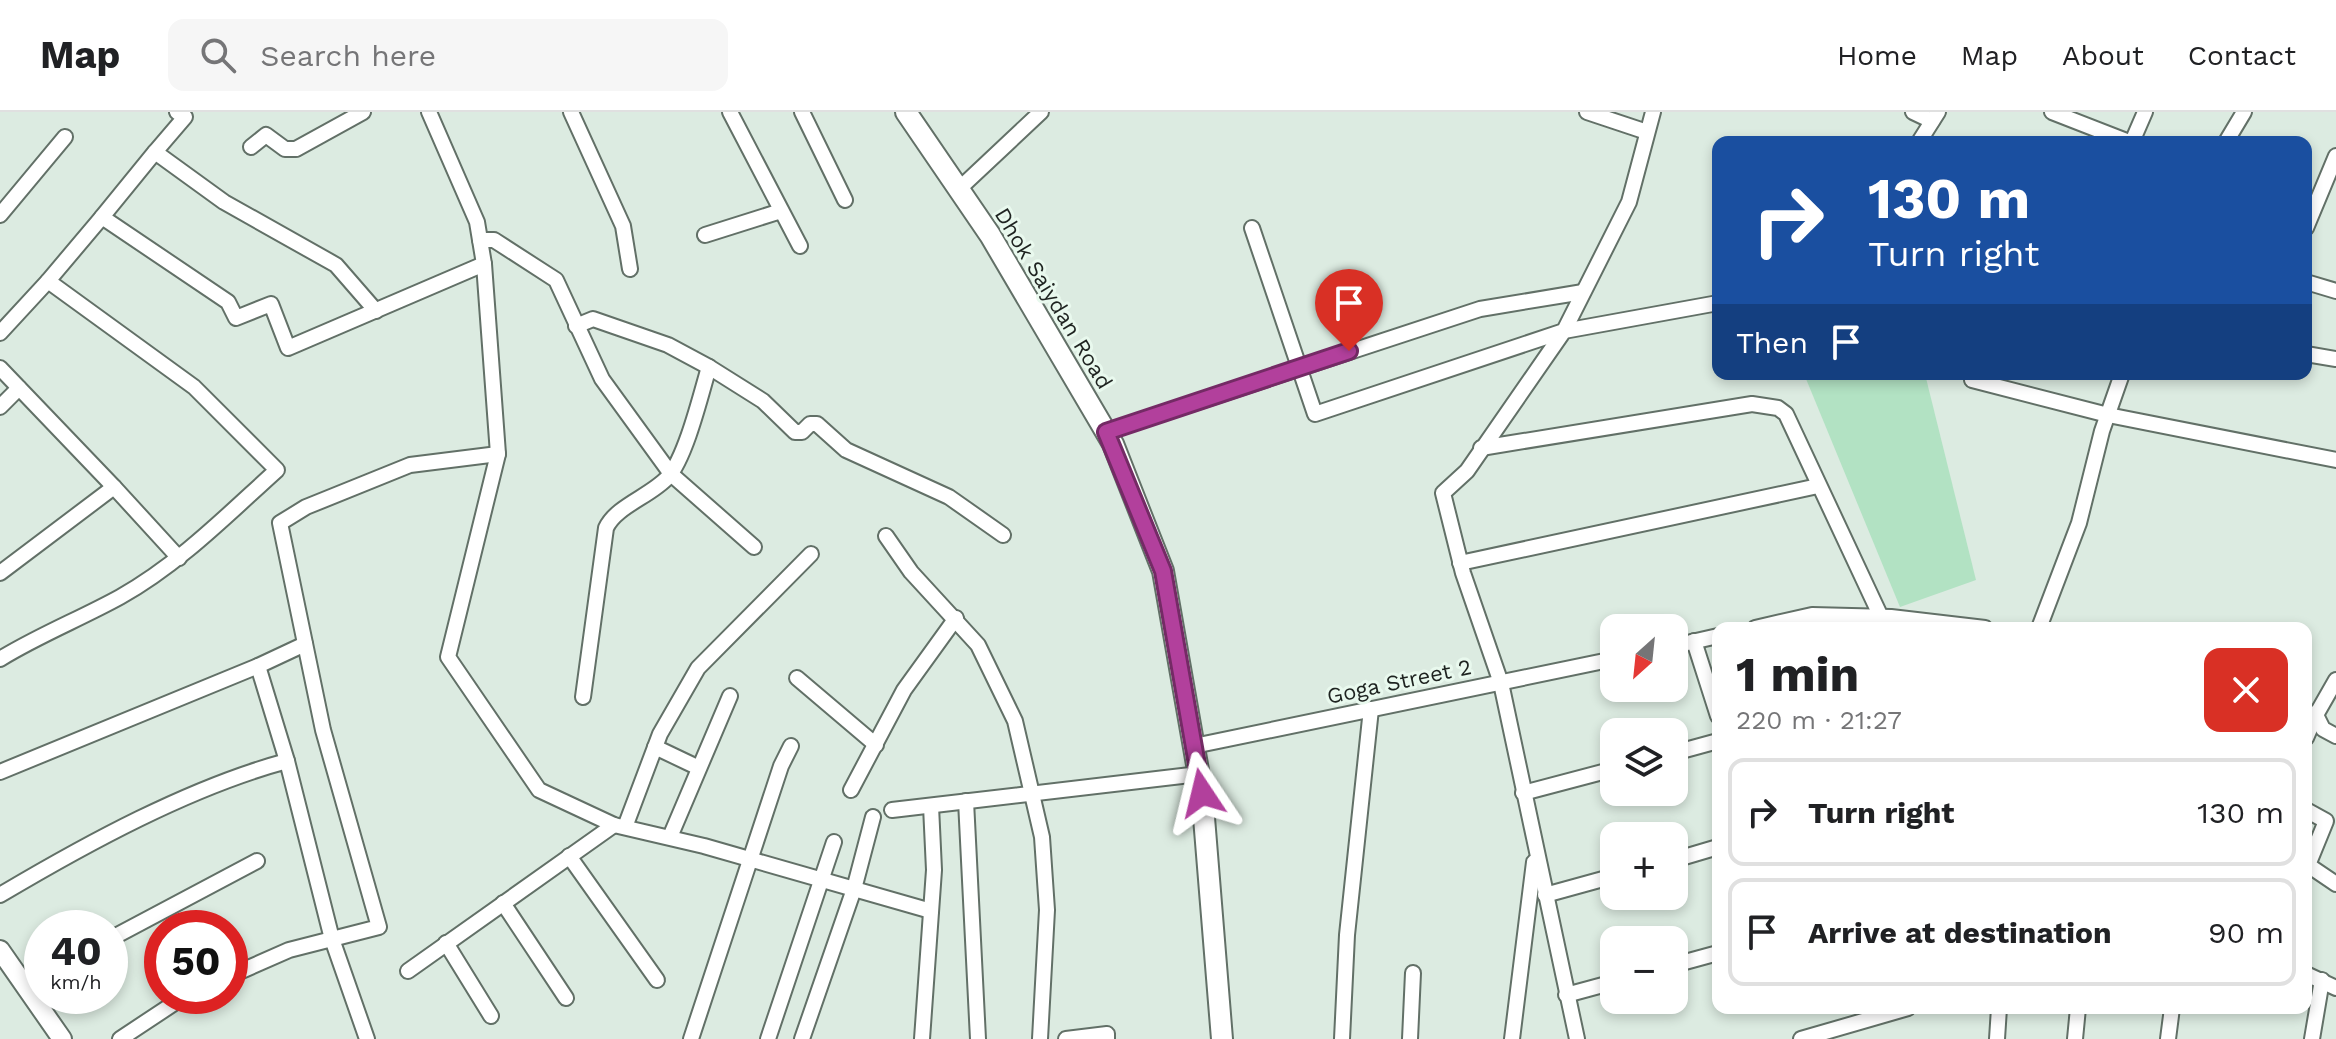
<!DOCTYPE html>
<html lang="en">
<head>
<meta charset="utf-8">
<style>
	:root { --surface:#fff; --page:#f6f6f6; --text:#202124; --muted:#757577; --line:#e0e0e0 }
	body { margin:0; font-family:"Work Sans",sans-serif; background:var(--page); color:var(--text); height:100vh; display:flex; flex-direction:column; font-size:30px; white-space:nowrap }
	* { box-sizing:border-box; margin:0 }
	p { font-size:26px; color:var(--muted) }
	.icon { flex:none; width:44px; height:44px; fill:none; stroke:currentColor; stroke-width:2; stroke-linecap:round; stroke-linejoin:round }
	.map { position:relative; flex:1; overflow:hidden }
	.drawer { position:absolute; left:1712px; top:510px; width:600px; height:392px; display:flex; flex-direction:column; background:var(--surface); border-radius:16px; box-shadow:0 4px 12px #0003 }
	.drawer>* { flex:none }
	.banner { position:absolute; left:1712px; top:24px; width:600px; height:244px; border-radius:16px; box-shadow:0 4px 12px #0003; background:#1a4fa0; color:#fff; overflow:hidden }
	.needle { width:52px; rotate:207deg }
	.controls { position:absolute; left:1600px; top:502px; display:grid; gap:16px }
	.controls a { display:grid; place-items:center; width:88px; height:88px; border-radius:16px; background:var(--surface); box-shadow:0 4px 12px #0003; font-size:40px }
	.speed { position:absolute; left:24px; top:798px; display:flex; gap:16px; font-size:40px; font-weight:700; text-align:center }
	.speed>* { display:grid; place-content:center; width:104px; height:104px; border-radius:50%; background:var(--surface); box-shadow:0 4px 12px #0003; line-height:1 }
	.speed small { font-size:20px; font-weight:400 }
	.speed .limit { border:12px solid #d22; background:#fff; color:#111 }
	.pin { position:absolute; display:grid; place-items:center; width:68px; height:68px; color:#fff; margin:-82px -34px; border-radius:50% 50% 50% 0; rotate:-45deg; box-shadow:0 0 8px #0007 }
	.pin .icon { rotate:45deg }
	.me { position:absolute; width:88px; margin:-44px; rotate:350deg; stroke-linejoin:round; filter:drop-shadow(0 0 6px #0008) }
	.turn { display:flex; align-items:center; gap:28px; height:168px; padding:0 24px; font-size:36px }
	.turn .icon { width:104px; height:104px; stroke-width:2.5 }
	.turn b { display:block; font-size:56px; line-height:68px }
	.then { display:flex; align-items:center; height:76px; padding:0 24px; background:#0003; gap:16px; font-size:30px }
	.round { display:grid; place-items:center; flex:none; width:84px; height:84px; border-radius:16px; background:var(--page) }
	.headline { display:flex; align-items:center; justify-content:space-between; height:136px; padding:0 24px }
	h1 { font-size:48px; font-weight:700; line-height:60px }
	ul { padding:0; list-style:none }
	li { display:flex; align-items:center; gap:24px; height:108px; margin:0 16px 12px; padding:0 8px; border:4px solid var(--line); border-radius:16px }
	li div { flex:1 }
	li b { display:block; font-size:30px }
	li em { font-style:normal }
	header { display:flex; align-items:center; gap:48px; box-sizing:border-box; height:112px; padding:0 40px; background:var(--surface); border-bottom:2px solid var(--line) }
	header strong { font-size:38px }
	nav { display:flex; gap:44px; margin-inline-start:auto; font-size:28px }
	.search { width:560px; height:72px; background:var(--page); display:flex; align-items:center; gap:20px; box-sizing:border-box; padding:0 28px; border-radius:16px; color:var(--muted); font-size:30px }
	.map>svg:first-child { display:block }
</style>
</head>
<body>
<header>
<strong>Map</strong>
<div class="search"><svg class="icon" aria-label="search" viewBox="0 0 24 24"><circle cx="10" cy="10" r="6"/><path d="M15 15l6 6"/></svg>Search here</div>
<nav><a>Home</a><a>Map</a><a>About</a><a>Contact</a></nav>
</header>
<div class="map">
<svg width="2336" height="927" viewBox="0 0 2336 927">
	<rect width="100%" height="100%" fill="#dcebe1"/>
	<polygon fill="#b2e2c3" points="1804,262 1925,262 1976,468 1900,495"/>
	<g fill="none" stroke-linecap="round" stroke-linejoin="round">
		<defs>
			<g id="minor">
				<polyline points="429,0 477,110 484,152"/>
				<polyline points="571,0 623,114 630,157"/>
				<polyline points="730,0 800,134"/>
				<polyline points="802,0 845,88"/>
				<polyline points="1587,0 1647,20"/>
				<polyline points="1913,0 1932,9"/>
				<polyline points="2052,0 2129,30"/>
				<polyline points="1919,30 1938,0"/>
				<polyline points="2132,30 2145,0"/>
				<polyline points="2226,30 2244,0"/>
				<polyline points="251,35 266,23 285,37 296,37 363,0"/>
				<polyline points="155,40 185,5 177,0"/>
				<polyline points="959,77 1041,0"/>
				<polyline points="0,103 65,25"/>
				<polyline points="102,105 155,40 224,90 336,153 376,199"/>
				<polyline points="1252,116 1315,302 1564,219 1629,90 1653,0"/>
				<polyline points="2306,116 2336,44"/>
				<polyline points="705,123 781,99"/>
				<polyline points="480,128 494,128 556,168 602,267 671,362 754,435"/>
				<polyline points="48,169 102,105 228,190 236,206 271,192 288,236 484,152 498,342 448,545 539,678 614,713 704,734 931,799"/>
				<polyline points="2306,170 2336,179"/>
				<polyline points="576,214 593,207 668,233 709,255 763,289 795,320 802,320 810,312 817,312 846,338 949,385 1003,423"/>
				<path d="M0,221L48,169L194,275L277,358C227,403 179,452 120,485C80,507 39,523 0,547"/>
				<polyline points="2306,242 2336,247"/>
				<polyline points="0,256 114,375"/>
				<polyline points="1972,268 2108,303 2336,348"/>
				<polyline points="0,295 19,276"/>
				<polyline points="1106,320 1480,197 1583,180"/>
				<polyline points="1481,336 1752,292 1778,296 1786,302 1881,505"/>
				<polyline points="886,424 911,460 978,533 1015,609 1042,725 1047,798 1040,927"/>
				<polyline points="1460,451 1818,374"/>
				<polyline points="0,461 114,375 179,446"/>
				<polyline points="1755,516 1812,503 1891,505 1985,516"/>
				<polyline points="2039,516 2079,411 2102,319 2122,262"/>
				<polyline points="1694,529 1718,604"/>
				<polyline points="1674,534 1718,524"/>
				<polyline points="797,566 876,633"/>
				<path d="M583,585L606,416C616,394 651,384 668,365C686,345 701,282 709,255"/>
				<polyline points="2306,600 2316,603 2336,568"/>
				<polyline points="2316,603 2323,617 2336,624"/>
				<polyline points="2306,626 2316,603"/>
				<polyline points="1194,634 1614,547"/>
				<polyline points="655,635 697,655"/>
				<polyline points="1674,641 1718,629"/>
				<polyline points="287,649 258,554 305,532"/>
				<polyline points="0,660 258,554"/>
				<polyline points="851,678 904,578 956,506"/>
				<polyline points="1523,681 1614,657"/>
				<polyline points="966,689 978,927"/>
				<polyline points="892,698 1199,662"/>
				<polyline points="2306,698 2326,709 2306,758"/>
				<polyline points="625,715 660,622 698,556 811,442"/>
				<polyline points="670,725 730,584"/>
				<polyline points="569,744 657,868"/>
				<polyline points="1674,748 1718,735"/>
				<polyline points="2308,753 2336,772"/>
				<path d="M0,783C86,732 190,675 287,649L332,827L367,927"/>
				<polyline points="1545,783 1614,764"/>
				<polyline points="503,791 566,886"/>
				<polyline points="110,827 257,749"/>
				<polyline points="446,831 491,904"/>
				<polyline points="1674,853 1718,841"/>
				<polyline points="408,859 614,713"/>
				<polyline points="2306,862 2336,876"/>
				<polyline points="230,864 289,838 379,815 323,618 280,411 306,395 410,353 498,342"/>
				<polyline points="23,873 42,863"/>
				<polyline points="1566,883 1614,870"/>
				<polyline points="120,927 185,884"/>
				<polyline points="691,927 781,654 791,634"/>
				<polyline points="768,927 834,730"/>
				<polyline points="802,927 854,777 873,705"/>
				<polyline points="922,927 934,758 931,694"/>
				<polyline points="1066,927 1107,922 1107,927"/>
				<polyline points="1342,927 1347,823 1371,597"/>
				<polyline points="1410,927 1413,861"/>
				<polyline points="1512,927 1534,750"/>
				<polyline points="1577,927 1501,571 1463,461 1443,381 1467,359 1564,219 1718,191"/>
				<polyline points="1801,927 1908,896"/>
				<polyline points="1997,927 1999,896"/>
				<polyline points="2075,927 2078,896"/>
				<polyline points="2168,927 2172,896"/>
				<polyline points="2312,927 2322,868"/>
			</g>
			<polyline id="tertiary" points="0,838 62,927"/>
			<polyline id="secondary" points="906,0 990,123 1113,332 1163,459 1202,681 1222,927"/>
		</defs>
		<use href="#minor" stroke="#627067" stroke-width="18"/>
		<use href="#tertiary" stroke="#627067" stroke-width="22"/>
		<use href="#secondary" stroke="#627067" stroke-width="24"/>
		<use href="#minor" stroke="#fff" stroke-width="14"/>
		<use href="#tertiary" stroke="#fff" stroke-width="18"/>
		<use href="#secondary" stroke="#fff" stroke-width="20"/>
	</g>
	<g fill="none" stroke-linecap="round" stroke-linejoin="round">
		<defs>
			<polyline id="route" points="1202,681 1163,459 1106,320 1349,239"/>
		</defs>
		<use href="#route" stroke="#742a65" stroke-width="20"/>
		<use href="#route" stroke="#b2409c" stroke-width="14"/>
	</g>
	<g text-anchor="middle" stroke-width="6" stroke-linejoin="round" paint-order="stroke">
		<g font-size="22" fill="#1e2320" stroke="#e9f9ee">
			<text transform="translate(1054 186) rotate(59)" y="8">Dhok Saiydan Road</text>
			<text transform="translate(1399 569) rotate(-12)" y="8">Goga Street 2</text>
		</g>
	</g>
</svg>
<div class="controls">
<a><svg class="needle" viewBox="-14 -14 28 28"><path d="M0-13l5 13h-10z" fill="#e53935"/><path d="M0 13l5-13h-10z" fill="#757577"/></svg></a>
<a><svg class="icon" aria-label="layers" viewBox="0 0 24 24"><path d="M12 4l9 5-9 5-9-5zM3 14l9 5 9-5"/></svg></a>
<a>+</a>
<a>−</a>
</div>
<div class="speed"><div>40<small>km/h</small></div><div class="limit">50</div></div>
<div class="pin" style="left:1349px;top:239px;background:#d93025"><svg class="icon" aria-label="arrive" viewBox="0 0 24 24"><path d="M6 21V4h12l-3 4 3 4H6"/></svg></div>
<svg class="me" style="left:1202px;top:681px" viewBox="-20 -20 40 40"><path d="M0-17L14 15 0 8-14 15z" fill="#b2409c" stroke="#fff" stroke-width="4"/></svg>
<div class="banner">
<div class="turn"><svg class="icon" aria-label="right" viewBox="0 0 24 24"><path d="M7 20v-9h11M14 6l5 5-5 5"/></svg><div><b>130 m</b>Turn right</div></div>
<div class="then">Then<svg class="icon" aria-label="arrive" viewBox="0 0 24 24"><path d="M6 21V4h12l-3 4 3 4H6"/></svg></div>
</div>
<section class="drawer">
<div class="headline"><div><h1>1 min</h1><p>220 m · 21:27</p></div><a class="round" style="background:#d93025;color:#fff"><svg class="icon" aria-label="close" viewBox="0 0 24 24"><path d="M6 6l12 12M18 6L6 18"/></svg></a></div>
<ul>
<li><svg class="icon" aria-label="right" viewBox="0 0 24 24"><path d="M7 20v-9h11M14 6l5 5-5 5"/></svg><div><b>Turn right</b></div><em>130 m</em></li>
<li><svg class="icon" aria-label="arrive" viewBox="0 0 24 24"><path d="M6 21V4h12l-3 4 3 4H6"/></svg><div><b>Arrive at destination</b></div><em>90 m</em></li>
</ul>
</section>
</div>
</body>
</html>
